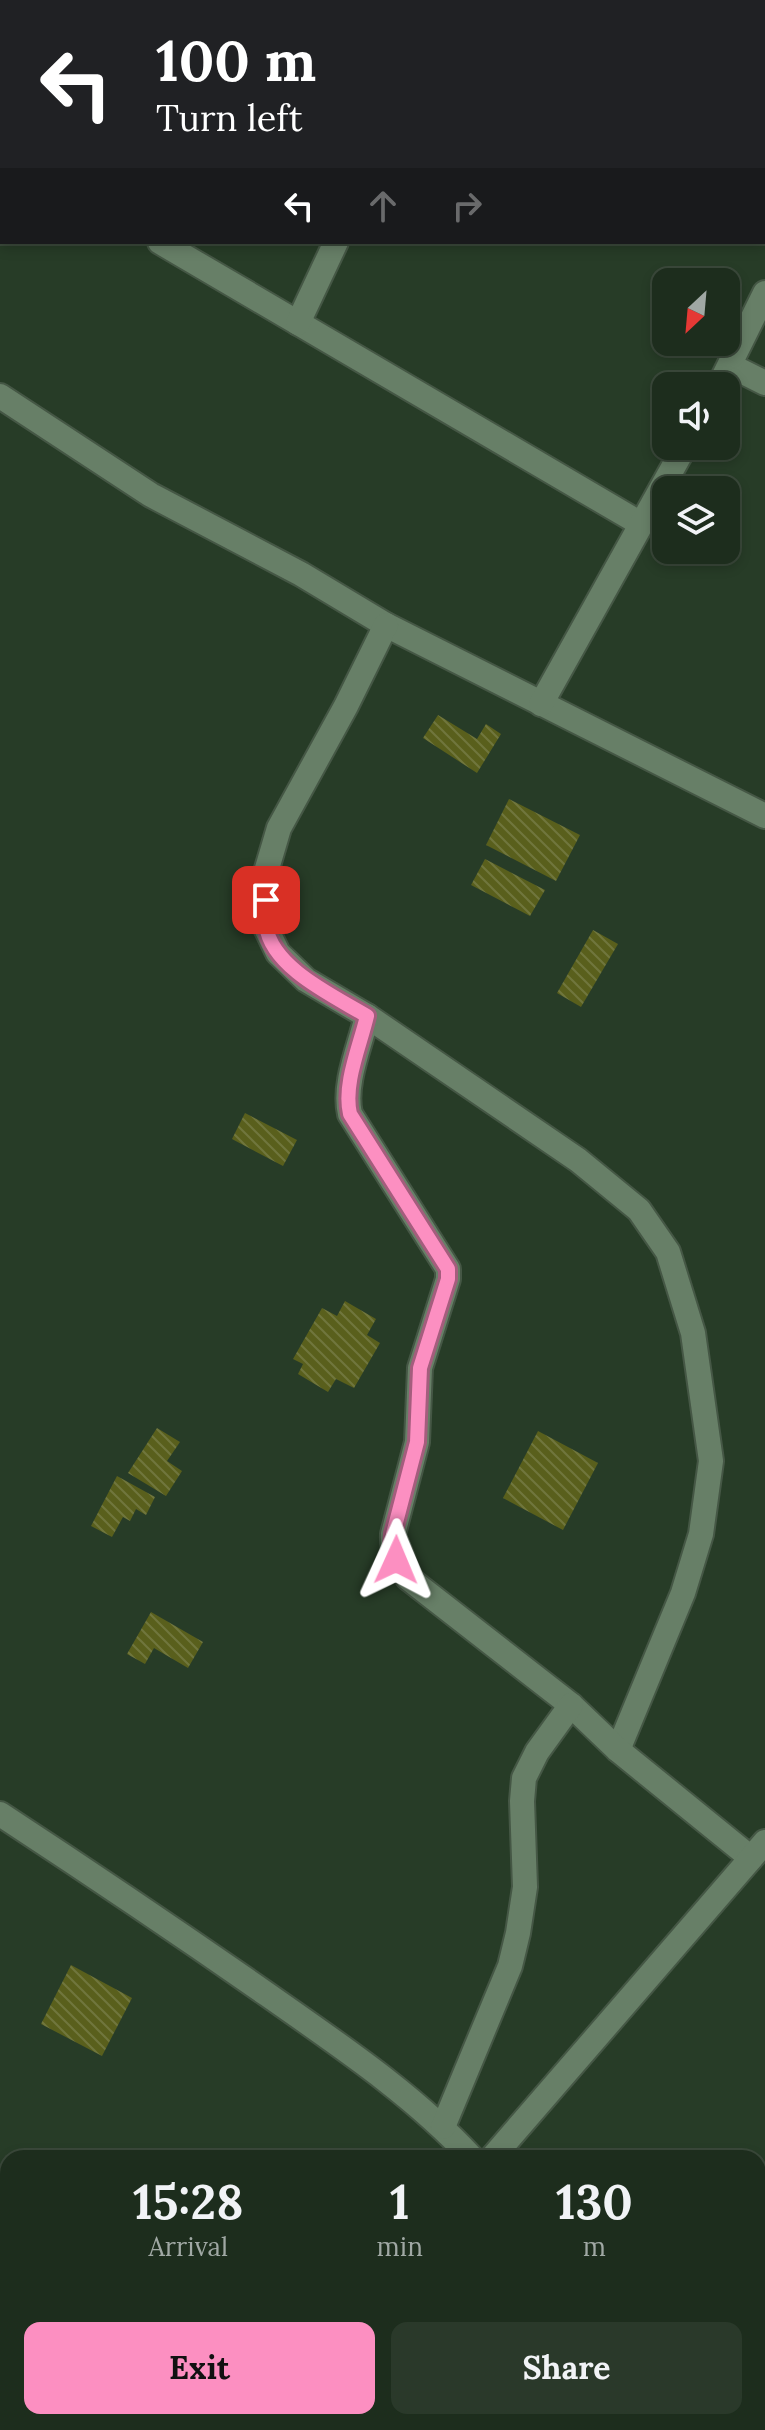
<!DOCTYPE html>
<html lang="en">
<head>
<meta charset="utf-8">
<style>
	:root { --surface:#1d2d1d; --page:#2a392a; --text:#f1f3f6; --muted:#a0a8a4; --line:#3b493b; --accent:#fc8fc1 }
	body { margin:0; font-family:Lora,serif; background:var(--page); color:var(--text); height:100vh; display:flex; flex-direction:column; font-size:30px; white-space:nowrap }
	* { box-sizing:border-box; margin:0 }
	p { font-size:26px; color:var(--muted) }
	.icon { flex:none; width:44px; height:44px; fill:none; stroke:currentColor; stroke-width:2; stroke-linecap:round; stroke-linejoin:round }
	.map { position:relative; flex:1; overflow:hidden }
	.sheet { position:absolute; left:0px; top:2150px; width:766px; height:280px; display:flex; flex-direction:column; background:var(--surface); border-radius:24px 24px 0 0; box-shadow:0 4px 12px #0003,0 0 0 2px var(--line) }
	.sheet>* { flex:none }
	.hud { position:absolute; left:0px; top:0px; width:766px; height:244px; box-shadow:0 4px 12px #0003,0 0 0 2px var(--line); background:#202124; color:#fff; overflow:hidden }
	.needle { width:52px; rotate:206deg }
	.buttons { position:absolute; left:652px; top:268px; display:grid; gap:16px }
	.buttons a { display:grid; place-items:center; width:88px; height:88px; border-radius:16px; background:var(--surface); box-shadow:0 4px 12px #0003,0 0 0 2px var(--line); font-size:40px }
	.pin { position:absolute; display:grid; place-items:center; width:68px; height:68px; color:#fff; margin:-34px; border-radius:16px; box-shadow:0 4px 12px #0006 }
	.me { position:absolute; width:88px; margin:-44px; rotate:1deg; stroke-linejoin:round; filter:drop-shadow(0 0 6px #0008) }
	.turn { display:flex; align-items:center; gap:28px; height:168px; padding:0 24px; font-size:36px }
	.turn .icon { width:104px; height:104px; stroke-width:2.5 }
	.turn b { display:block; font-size:56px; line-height:68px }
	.lanes { display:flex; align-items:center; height:76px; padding:0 24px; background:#0003; justify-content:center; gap:40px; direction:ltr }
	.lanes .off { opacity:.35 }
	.eta { display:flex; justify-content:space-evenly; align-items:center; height:136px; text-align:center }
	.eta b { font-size:48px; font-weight:800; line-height:56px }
	.primary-button { display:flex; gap:16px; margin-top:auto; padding:16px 24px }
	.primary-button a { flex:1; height:92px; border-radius:16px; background:var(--accent); color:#111; font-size:32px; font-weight:800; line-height:92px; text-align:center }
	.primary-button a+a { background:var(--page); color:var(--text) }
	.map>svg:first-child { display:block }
</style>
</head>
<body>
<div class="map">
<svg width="765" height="2430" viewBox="0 0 765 2430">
	<defs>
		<pattern id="building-back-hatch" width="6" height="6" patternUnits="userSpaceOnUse" patternTransform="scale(2)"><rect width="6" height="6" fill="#595f1c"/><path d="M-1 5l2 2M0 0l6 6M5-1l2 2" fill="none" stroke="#70763d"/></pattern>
	</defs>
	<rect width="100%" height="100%" fill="#273c27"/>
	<g fill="url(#building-back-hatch)">
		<polygon points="438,715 477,739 486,724 501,734 477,773 423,738"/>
		<polygon points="509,799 580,835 556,881 486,845"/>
		<polygon points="485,859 545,890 530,916 471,885"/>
		<polygon points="593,930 618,944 581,1007 557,993"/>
		<polygon points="245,1113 297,1140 283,1166 232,1139"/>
		<polygon points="345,1301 376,1319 367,1335 380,1343 354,1388 336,1379 328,1392 298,1374 303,1364 293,1359 322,1308 337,1316"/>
		<polygon points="157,1428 180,1442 167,1461 182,1471 166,1496 128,1473"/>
		<polygon points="538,1431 598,1463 563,1530 503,1498"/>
		<polygon points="117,1476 155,1497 146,1515 136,1509 130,1521 123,1517 112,1537 91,1526"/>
		<polygon points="151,1612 203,1642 188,1668 154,1648 145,1664 127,1654"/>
		<polygon points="71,1965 132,1998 102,2056 41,2024"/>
	</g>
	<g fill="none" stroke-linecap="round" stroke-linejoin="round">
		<defs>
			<g id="street">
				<polyline points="29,2 30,0"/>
				<polyline points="447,2 448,0"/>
				<polyline points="0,61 2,56"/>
				<polyline points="0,149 2,150"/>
				<polyline points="160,242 641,524"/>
				<polyline points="298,323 336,242"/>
				<polyline points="731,366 765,383"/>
				<polyline points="719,386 765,293"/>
				<polyline points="0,396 151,495 301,574 386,625 765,816"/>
				<polyline points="386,625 346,706 279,828 266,872 266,928 278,953 306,980 367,1016 578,1160 639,1210 668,1252 693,1333 711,1461 701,1534 683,1593 618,1750"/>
				<polyline points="541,704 685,446"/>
				<path d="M367,1016C360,1046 343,1084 350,1114L448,1269V1279L420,1368L417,1442L393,1534C392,1552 398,1563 408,1578L571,1705L618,1750L751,1858"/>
				<path d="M0,1814C90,1873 179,1933 268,1995C339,2045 413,2094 472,2158"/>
				<polyline points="443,2127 510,1966 518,1933 525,1887 522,1801 524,1778 537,1752 571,1705"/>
				<polyline points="492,2158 765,1842"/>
				<polyline points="254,2430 260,2422"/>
			</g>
		</defs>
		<use href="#street" stroke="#455745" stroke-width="28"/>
		<use href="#street" stroke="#677f67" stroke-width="24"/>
	</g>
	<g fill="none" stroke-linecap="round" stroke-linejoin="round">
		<defs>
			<path id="route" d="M266,900C266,908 265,917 266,926C272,968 334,996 367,1016C360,1046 343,1084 350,1114L448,1269V1279L420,1368L417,1442L393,1534L392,1546L396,1560"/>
		</defs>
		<use href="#route" stroke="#a45d7d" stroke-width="20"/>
		<use href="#route" stroke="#fc8fc1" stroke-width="14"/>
	</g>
</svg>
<div class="buttons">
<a><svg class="needle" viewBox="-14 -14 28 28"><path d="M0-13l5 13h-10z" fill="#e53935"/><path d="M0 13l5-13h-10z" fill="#a0a8a4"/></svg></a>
<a><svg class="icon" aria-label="sound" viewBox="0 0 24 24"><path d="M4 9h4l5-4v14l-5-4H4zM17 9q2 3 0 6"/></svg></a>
<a><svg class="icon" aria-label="layers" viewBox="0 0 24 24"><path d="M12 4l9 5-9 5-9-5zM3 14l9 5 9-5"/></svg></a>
</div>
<div class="pin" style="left:266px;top:900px;background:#d93025"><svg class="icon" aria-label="arrive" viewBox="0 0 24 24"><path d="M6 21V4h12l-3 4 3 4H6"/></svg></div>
<svg class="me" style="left:396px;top:1560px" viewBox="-20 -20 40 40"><path d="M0-17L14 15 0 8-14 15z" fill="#fc8fc1" stroke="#fff" stroke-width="4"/></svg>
<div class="hud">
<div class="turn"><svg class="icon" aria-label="left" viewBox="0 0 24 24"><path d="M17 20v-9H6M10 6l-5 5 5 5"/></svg><div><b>100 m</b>Turn left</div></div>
<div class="lanes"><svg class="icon" aria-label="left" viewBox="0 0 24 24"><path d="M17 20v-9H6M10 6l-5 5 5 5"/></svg><svg class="icon off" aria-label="ahead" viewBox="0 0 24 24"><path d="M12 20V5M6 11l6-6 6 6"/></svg><svg class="icon off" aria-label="right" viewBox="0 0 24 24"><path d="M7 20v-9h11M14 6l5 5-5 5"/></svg></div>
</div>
<section class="sheet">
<div class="eta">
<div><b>15:28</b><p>Arrival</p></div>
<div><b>1</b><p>min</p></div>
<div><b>130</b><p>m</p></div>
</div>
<div class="primary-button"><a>Exit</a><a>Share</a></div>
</section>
</div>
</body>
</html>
